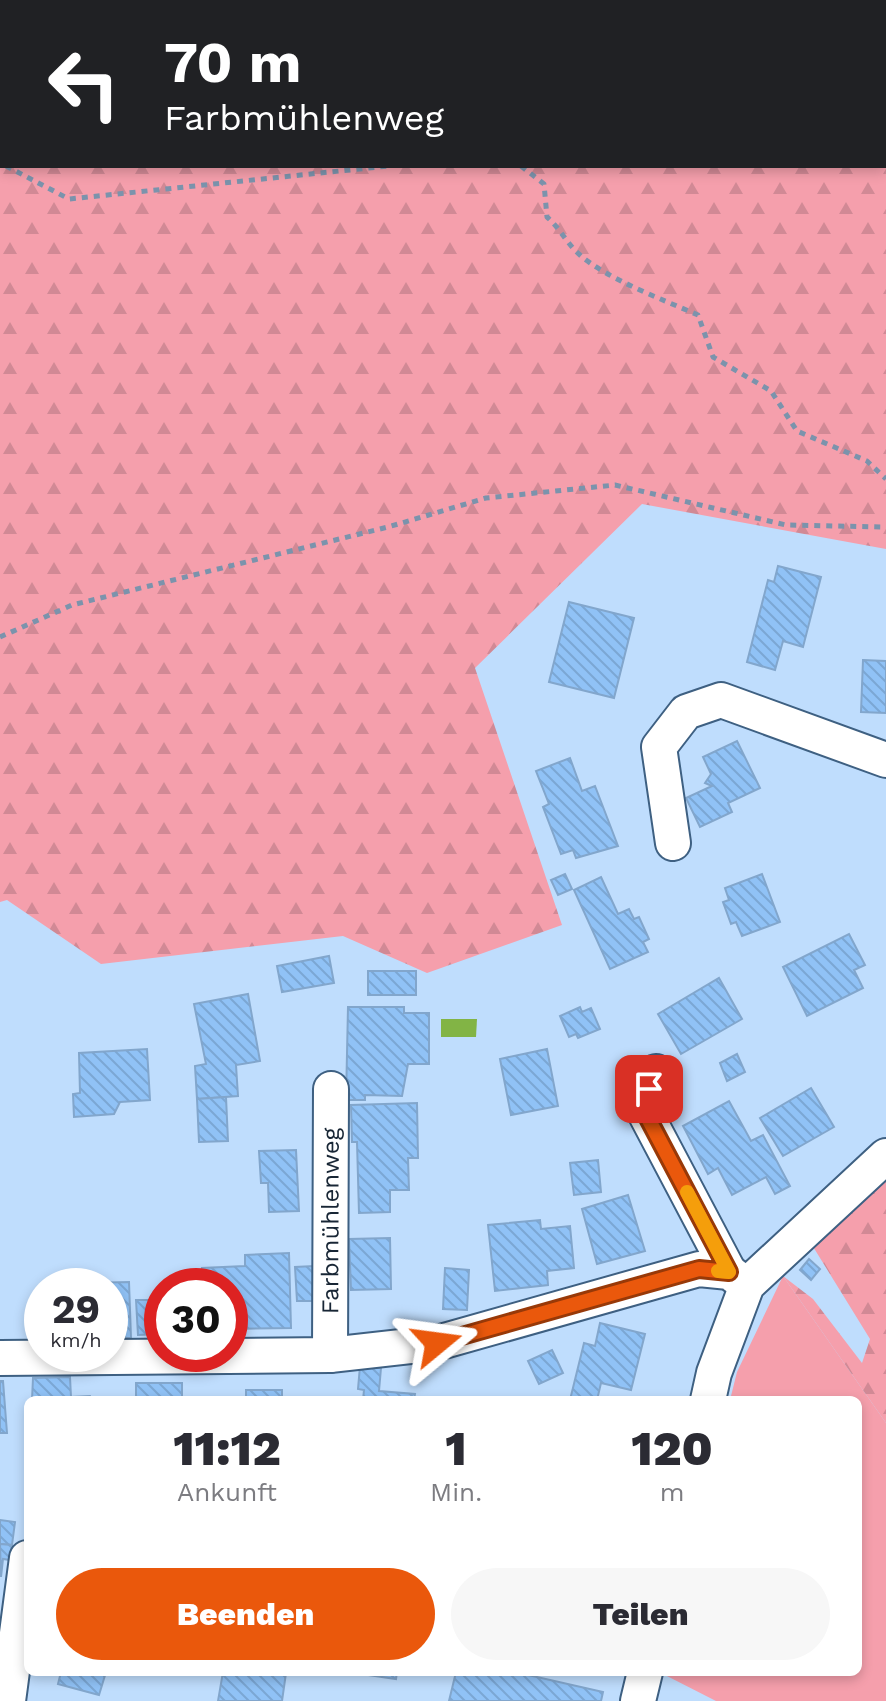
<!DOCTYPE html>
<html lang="de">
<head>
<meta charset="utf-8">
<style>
	:root { --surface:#fff; --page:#f7f7f7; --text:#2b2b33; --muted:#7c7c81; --accent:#ea580c }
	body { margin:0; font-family:"Work Sans",sans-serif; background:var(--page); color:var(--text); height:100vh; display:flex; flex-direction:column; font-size:30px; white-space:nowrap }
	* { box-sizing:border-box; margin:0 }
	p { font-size:26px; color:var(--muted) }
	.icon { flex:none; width:44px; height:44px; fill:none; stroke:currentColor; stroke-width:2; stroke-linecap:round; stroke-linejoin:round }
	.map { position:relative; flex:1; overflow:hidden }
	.sheet { position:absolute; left:24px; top:1396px; width:838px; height:280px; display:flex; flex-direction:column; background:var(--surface); border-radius:12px; box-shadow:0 4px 12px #0003 }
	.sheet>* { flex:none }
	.guide { position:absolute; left:0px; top:0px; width:886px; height:168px; box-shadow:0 4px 12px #0003; background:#202124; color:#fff; overflow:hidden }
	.speed { position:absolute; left:24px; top:1268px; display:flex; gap:16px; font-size:40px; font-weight:700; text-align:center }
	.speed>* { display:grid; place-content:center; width:104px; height:104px; border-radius:50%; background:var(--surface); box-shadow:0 4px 12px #0003; line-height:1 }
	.speed small { font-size:20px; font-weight:400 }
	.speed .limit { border:12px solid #d22; background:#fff; color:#111 }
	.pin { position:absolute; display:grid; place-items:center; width:68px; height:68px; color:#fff; margin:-34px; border-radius:16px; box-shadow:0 4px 12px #0006 }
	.me { position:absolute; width:88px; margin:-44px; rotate:74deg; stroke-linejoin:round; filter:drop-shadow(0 0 6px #0008) }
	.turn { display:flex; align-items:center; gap:28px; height:168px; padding:0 32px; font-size:36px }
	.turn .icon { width:104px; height:104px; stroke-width:2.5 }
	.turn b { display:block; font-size:56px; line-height:68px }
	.eta { display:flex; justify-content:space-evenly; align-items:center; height:136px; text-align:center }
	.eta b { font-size:48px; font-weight:800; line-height:56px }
	.primary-button { display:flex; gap:16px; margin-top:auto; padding:16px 32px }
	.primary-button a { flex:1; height:92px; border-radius:48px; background:var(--accent); color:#fff; font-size:32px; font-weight:800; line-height:92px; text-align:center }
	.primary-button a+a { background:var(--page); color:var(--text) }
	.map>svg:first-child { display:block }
</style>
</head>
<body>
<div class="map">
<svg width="886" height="1701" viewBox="0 0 886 1701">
	<defs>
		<pattern id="forest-firs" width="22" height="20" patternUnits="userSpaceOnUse" patternTransform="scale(2)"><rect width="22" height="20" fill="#f59fac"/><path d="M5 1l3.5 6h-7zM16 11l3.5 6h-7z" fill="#d18995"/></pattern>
		<pattern id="building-back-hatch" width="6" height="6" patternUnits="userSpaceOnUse" patternTransform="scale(2)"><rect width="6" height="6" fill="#90c2f6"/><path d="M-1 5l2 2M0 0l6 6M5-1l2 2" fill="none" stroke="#7ba7d4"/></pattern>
	</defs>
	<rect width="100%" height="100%" fill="#bfddfd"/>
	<polygon fill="#f59fac" points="783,1276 886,1423 886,1701 716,1701 663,1674 858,1672 858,1400 730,1400 737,1372"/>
	<g fill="url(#forest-firs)" fill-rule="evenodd">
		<path d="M0,0H886V549L642,504L475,668L562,925L427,973L343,936L101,964L7,900L0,902ZM2,2H884V166H2Z"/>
		<polygon points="886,1167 886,1423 783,1276 813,1299 862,1363 870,1339 812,1245"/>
	</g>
	<polygon fill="#82b445" points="441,1019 477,1019 476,1037 441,1037"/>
	<g fill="url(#building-back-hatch)" stroke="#82a6cc" stroke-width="2">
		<polygon points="778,566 821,577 803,647 783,641 775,670 747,662 768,580 774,582"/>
		<polygon points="569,602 634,618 614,698 549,682"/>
		<polygon points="863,660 886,661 886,713 861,712"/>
		<polygon points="737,741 760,788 728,803 732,812 700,827 686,798 712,786 705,783 711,774 703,757"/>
		<polygon points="570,758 582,791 595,786 618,846 576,858 573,850 561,854 543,807 549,804 536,771"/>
		<polygon points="565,874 572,889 558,895 551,880"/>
		<polygon points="762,874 780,922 742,936 736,922 731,924 723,902 729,900 725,888"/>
		<polygon points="601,877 618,914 629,909 634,919 639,917 649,939 643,942 648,952 610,969 574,890"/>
		<polygon points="849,934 865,965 854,970 863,988 807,1016 783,967"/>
		<polygon points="329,956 334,983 282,992 277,966"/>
		<rect x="368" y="971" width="48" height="24"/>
		<polygon points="719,978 742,1019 681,1054 658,1014"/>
		<polygon points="248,994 260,1061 236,1065 238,1096 197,1099 195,1066 206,1064 194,1004"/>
		<polygon points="348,1007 404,1007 404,1013 429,1013 429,1064 408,1064 402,1096 365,1095 365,1100 346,1100"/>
		<polygon points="580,1007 582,1012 591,1008 600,1029 578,1038 576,1034 569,1037 560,1016"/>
		<polygon points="147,1049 150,1100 120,1102 114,1114 74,1117 73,1094 80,1093 79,1053"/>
		<polygon points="547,1049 558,1106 511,1115 500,1059"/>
		<polygon points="737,1054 745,1072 727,1081 720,1063"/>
		<polygon points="811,1088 834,1127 783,1156 760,1118"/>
		<polygon points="226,1097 228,1141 199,1142 197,1099"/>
		<polygon points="729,1101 751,1141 763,1135 790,1186 775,1194 766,1177 732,1195 718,1168 708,1174 683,1126"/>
		<polygon points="417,1103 418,1158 408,1158 409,1190 390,1190 390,1212 359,1213 357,1142 352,1142 351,1105"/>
		<polygon points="296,1150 299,1211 269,1212 268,1183 261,1183 259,1151"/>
		<polygon points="598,1160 601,1192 574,1195 570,1163"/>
		<polygon points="628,1195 645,1251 597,1264 582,1209"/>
		<polygon points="540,1220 541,1229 570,1226 574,1268 547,1271 548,1285 495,1291 488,1225"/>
		<polygon points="390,1238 391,1289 351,1290 349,1239"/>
		<polygon points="289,1253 291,1328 230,1329 230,1286 203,1286 202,1268 245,1266 245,1255"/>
		<polygon points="809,1259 820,1269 811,1280 800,1270"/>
		<polygon points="314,1266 315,1301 297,1301 295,1267"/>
		<polygon points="445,1268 469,1270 467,1310 443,1309"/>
		<polygon points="129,1282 131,1338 110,1338 110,1286 85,1286 85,1283"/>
		<polygon points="136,1300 162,1300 162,1334 138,1335"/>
		<polygon points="600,1323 645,1334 631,1390 601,1383 597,1400 570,1400 584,1343 595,1346"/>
		<polygon points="552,1350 563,1373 539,1384 528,1361"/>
		<polygon points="360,1366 381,1368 379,1391 415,1394 414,1400 363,1400 364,1390 358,1389"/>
		<polygon points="70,1377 71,1397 90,1396 92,1400 32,1400 33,1378"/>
		<polygon points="0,1381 3,1381 7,1433 0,1433"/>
		<rect x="136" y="1383" width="46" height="17"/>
		<rect x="246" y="1390" width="36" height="10"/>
		<polygon points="0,1520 15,1522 12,1545 0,1544"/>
		<polygon points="0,1544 12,1545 10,1560 3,1559 1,1577"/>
		<polygon points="61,1672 106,1672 99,1695 58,1684"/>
		<polygon points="223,1672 296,1672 286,1673 282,1701 218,1701"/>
		<polygon points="348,1672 397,1672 396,1679"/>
		<polygon points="456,1672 515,1672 603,1692 601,1701 449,1701"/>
	</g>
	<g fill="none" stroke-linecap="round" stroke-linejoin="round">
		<defs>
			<g id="minor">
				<polyline points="673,843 659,747 686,712 721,700 886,760"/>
				<polyline points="656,1072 642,1107 729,1272"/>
				<path id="s1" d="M330,1355L331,1089"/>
				<polyline points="0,1358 330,1355 437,1343 699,1269 729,1272 747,1285"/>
				<polyline points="708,1400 714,1373 747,1285 886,1156"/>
				<polyline points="8,1701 27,1558"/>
				<polyline points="638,1701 645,1672"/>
			</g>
		</defs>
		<use href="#minor" stroke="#3e6082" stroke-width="38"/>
		<g stroke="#7b93ac" stroke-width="5" stroke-dasharray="6 6" stroke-linecap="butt">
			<polyline points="557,2 558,0"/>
			<polyline points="0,163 2,164"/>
			<polyline points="6,166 69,199 388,166"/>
			<path d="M521,166L544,184L547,217C560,228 567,244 580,255C607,279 664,300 698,315L713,357L771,391L797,431L867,461L886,479"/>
			<polyline points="0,637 72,605 388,527 486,498 615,485 786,525 886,527"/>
		</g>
		<use href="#minor" stroke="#fff" stroke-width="34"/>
	</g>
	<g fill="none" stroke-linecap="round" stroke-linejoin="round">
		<defs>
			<polyline id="route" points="437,1343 699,1269 729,1272 642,1107 649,1089"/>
		</defs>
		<use href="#route" stroke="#983908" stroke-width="20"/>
		<use href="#route" stroke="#ea580c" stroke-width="14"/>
		<polyline stroke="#f59e0b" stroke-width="14" points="687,1192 729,1272 718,1271"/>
	</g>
	<g text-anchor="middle" stroke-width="7" stroke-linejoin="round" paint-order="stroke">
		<g font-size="24" fill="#182635" stroke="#fbfbfb">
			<text dy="8" stroke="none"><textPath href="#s1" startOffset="134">Farbmühlenweg</textPath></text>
		</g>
	</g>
</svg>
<div class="speed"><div>29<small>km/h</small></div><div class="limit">30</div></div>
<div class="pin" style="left:649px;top:1089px;background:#d93025"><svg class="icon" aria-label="arrive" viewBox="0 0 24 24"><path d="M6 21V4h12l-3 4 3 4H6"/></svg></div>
<svg class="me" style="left:437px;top:1343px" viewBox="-20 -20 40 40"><path d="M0-17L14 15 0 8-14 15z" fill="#ea580c" stroke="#fff" stroke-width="4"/></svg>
<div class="guide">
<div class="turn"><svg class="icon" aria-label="left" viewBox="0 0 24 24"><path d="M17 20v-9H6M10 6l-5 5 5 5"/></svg><div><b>70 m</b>Farbmühlenweg</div></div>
</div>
<section class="sheet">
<div class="eta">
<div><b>11:12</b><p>Ankunft</p></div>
<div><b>1</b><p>Min.</p></div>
<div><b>120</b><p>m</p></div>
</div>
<div class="primary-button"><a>Beenden</a><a>Teilen</a></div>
</section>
</div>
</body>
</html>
